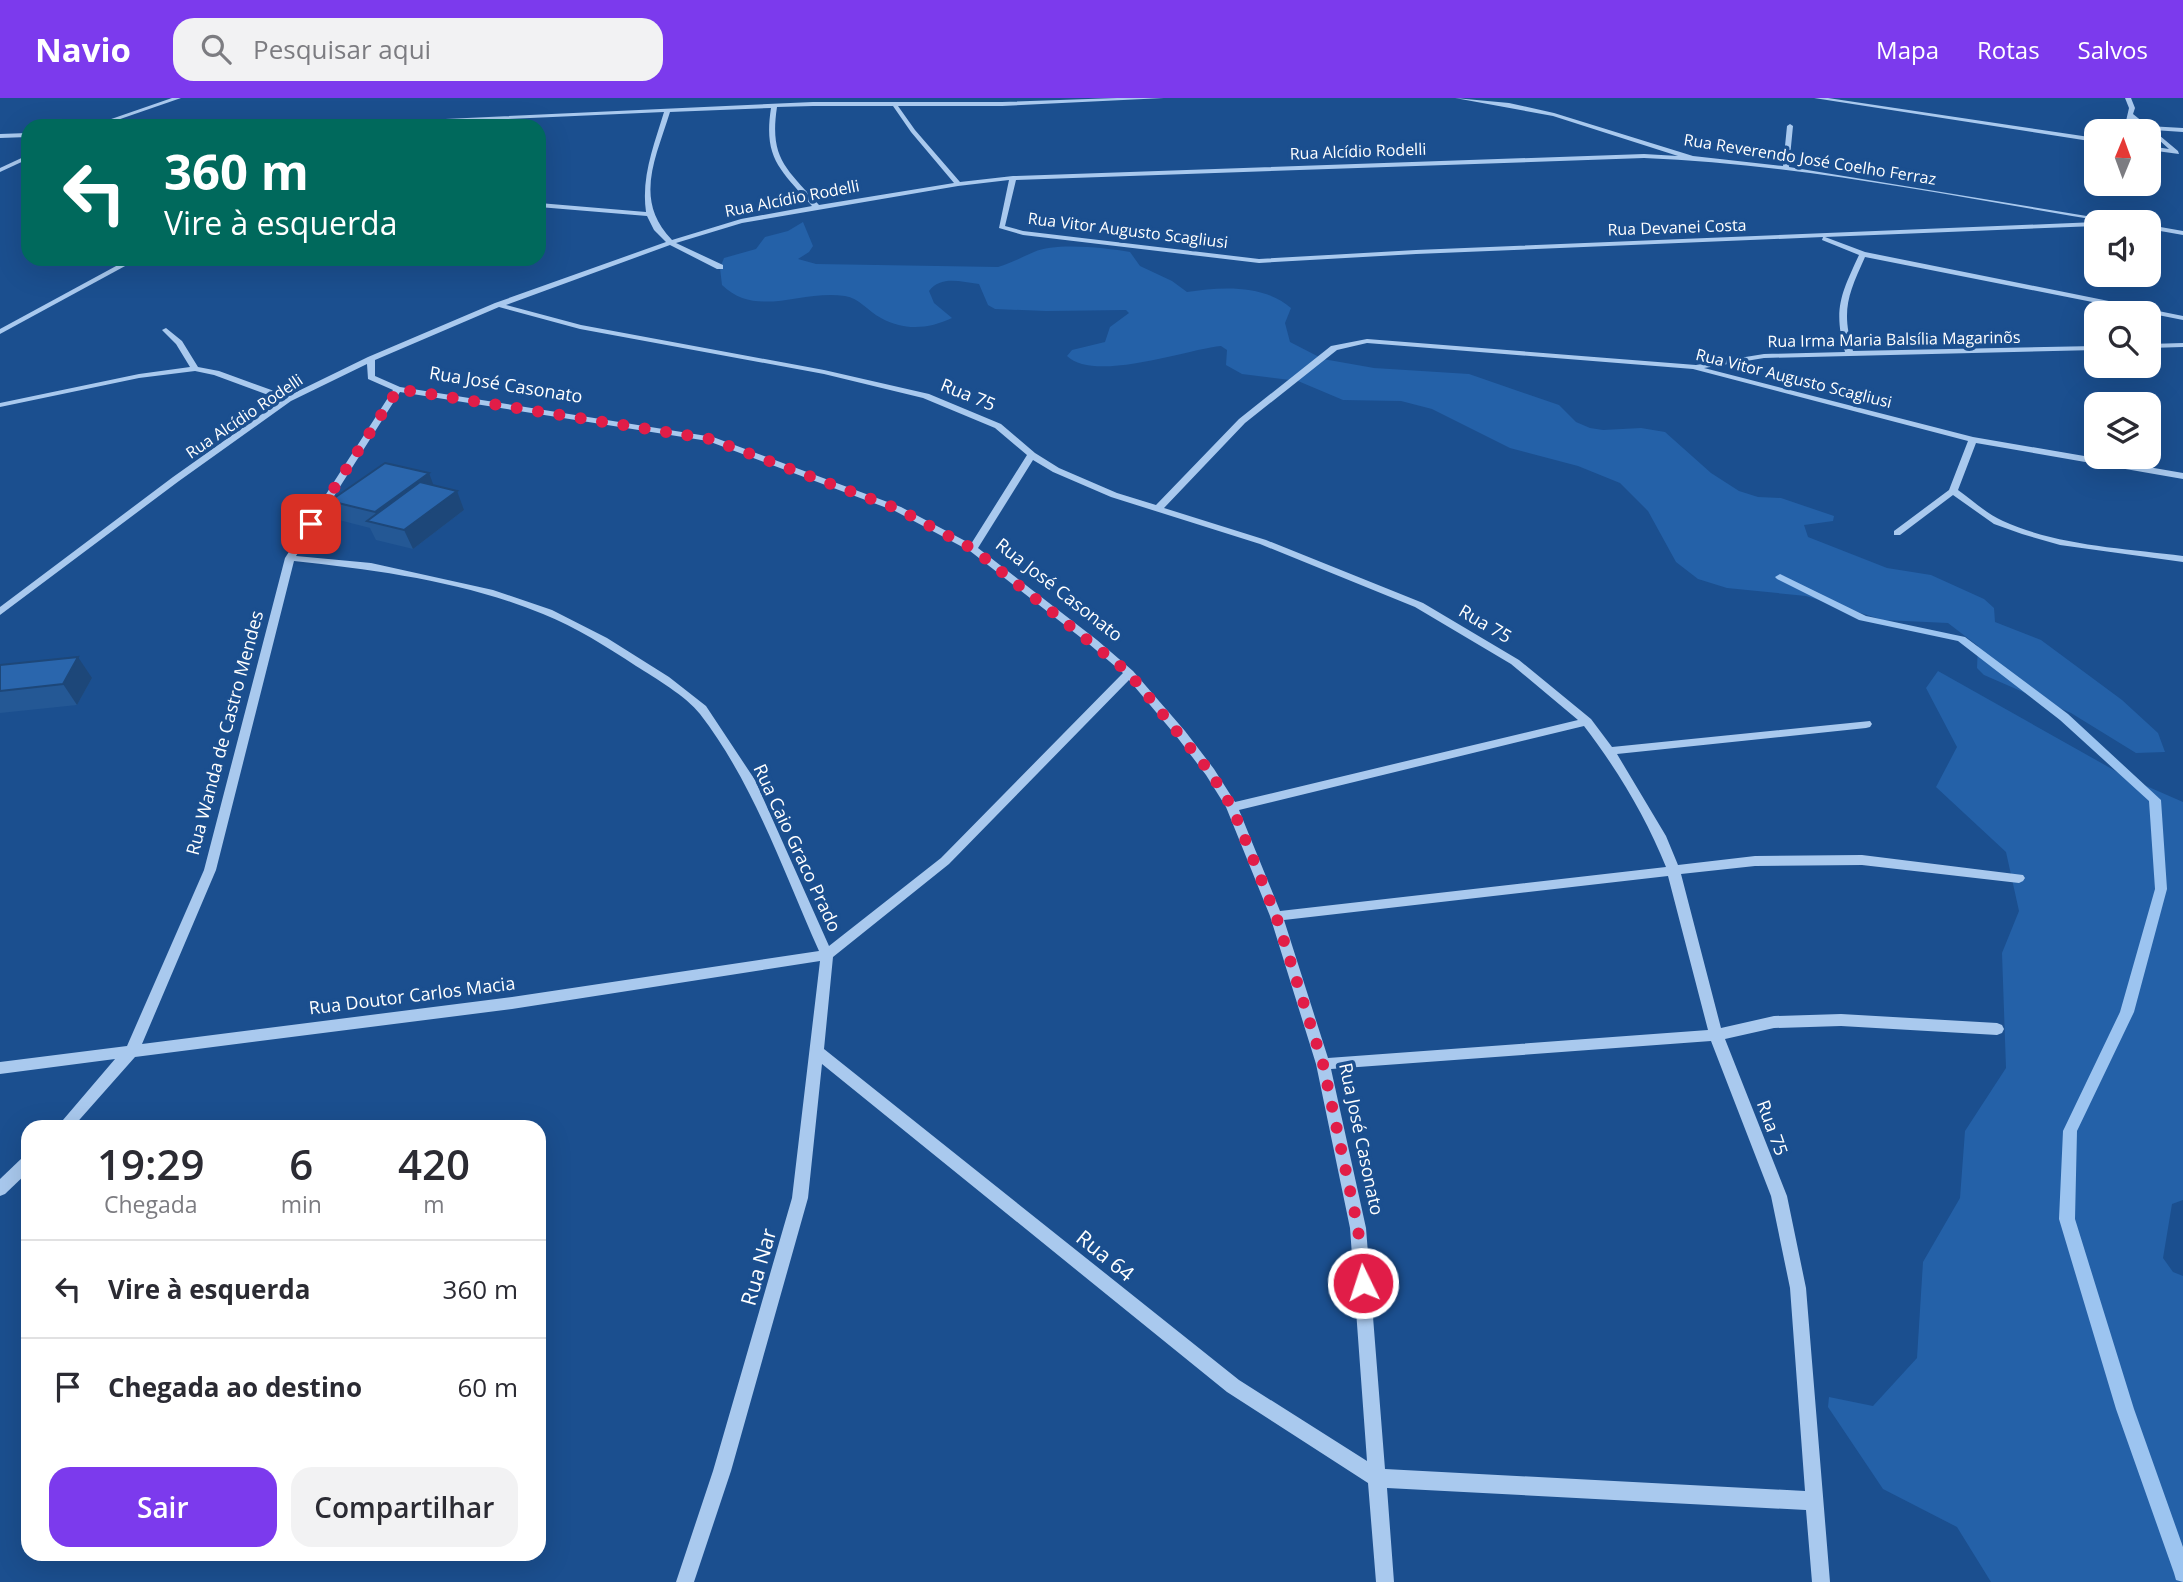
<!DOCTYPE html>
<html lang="pt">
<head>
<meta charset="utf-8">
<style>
	:root { --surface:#fff; --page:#f2f2f3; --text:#2b2b33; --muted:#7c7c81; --line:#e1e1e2; --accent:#7c3aed }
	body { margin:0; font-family:"Open Sans",sans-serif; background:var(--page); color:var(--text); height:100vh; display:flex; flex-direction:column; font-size:26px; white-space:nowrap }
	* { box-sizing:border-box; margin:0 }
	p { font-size:23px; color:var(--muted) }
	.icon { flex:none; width:38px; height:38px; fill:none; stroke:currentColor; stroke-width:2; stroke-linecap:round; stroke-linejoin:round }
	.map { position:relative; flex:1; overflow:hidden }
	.drawer { position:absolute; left:21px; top:1022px; width:525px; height:441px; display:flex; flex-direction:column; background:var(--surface); border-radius:21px; box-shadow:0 7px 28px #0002 }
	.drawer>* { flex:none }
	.guide { position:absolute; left:21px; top:21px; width:525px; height:147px; border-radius:21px; box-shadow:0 7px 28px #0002; background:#00695c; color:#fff; overflow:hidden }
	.needle { width:46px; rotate:1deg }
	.fabs { position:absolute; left:2084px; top:21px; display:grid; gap:14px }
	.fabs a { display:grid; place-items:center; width:77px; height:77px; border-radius:14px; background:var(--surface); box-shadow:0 7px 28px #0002; font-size:35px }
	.pin { position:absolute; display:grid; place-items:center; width:60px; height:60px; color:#fff; margin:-30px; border-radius:14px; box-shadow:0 4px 10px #0006 }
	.me { position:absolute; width:77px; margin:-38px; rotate:356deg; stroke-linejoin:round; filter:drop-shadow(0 0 5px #0008) }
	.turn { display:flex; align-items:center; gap:24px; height:147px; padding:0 28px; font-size:32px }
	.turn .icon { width:91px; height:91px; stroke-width:2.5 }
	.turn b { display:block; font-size:49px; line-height:60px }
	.eta { display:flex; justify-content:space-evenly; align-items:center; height:119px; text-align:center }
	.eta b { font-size:42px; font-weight:600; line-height:49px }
	.cta { display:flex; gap:14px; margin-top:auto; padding:14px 28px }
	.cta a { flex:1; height:80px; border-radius:21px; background:var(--accent); color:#fff; font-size:28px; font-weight:600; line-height:80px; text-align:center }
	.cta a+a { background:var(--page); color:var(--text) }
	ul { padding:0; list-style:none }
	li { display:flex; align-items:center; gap:21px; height:98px; padding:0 28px; border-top:2px solid var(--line) }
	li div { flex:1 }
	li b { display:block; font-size:26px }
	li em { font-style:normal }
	header { display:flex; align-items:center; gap:42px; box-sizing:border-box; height:98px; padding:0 35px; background:var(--accent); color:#fff }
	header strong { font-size:33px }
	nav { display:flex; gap:38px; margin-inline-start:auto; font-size:24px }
	.search { width:490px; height:63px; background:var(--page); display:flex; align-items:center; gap:18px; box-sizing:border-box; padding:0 24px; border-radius:21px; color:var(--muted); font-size:26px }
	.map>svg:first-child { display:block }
</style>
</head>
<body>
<header>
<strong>Navio</strong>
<div class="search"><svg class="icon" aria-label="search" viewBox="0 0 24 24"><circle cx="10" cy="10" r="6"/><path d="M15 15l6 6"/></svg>Pesquisar aqui</div>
<nav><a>Mapa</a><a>Rotas</a><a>Salvos</a></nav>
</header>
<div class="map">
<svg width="2183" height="1484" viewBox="0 0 2183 1484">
	<rect width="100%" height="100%" fill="#1b4f8f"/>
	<g fill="#2461a8">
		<path d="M803,124L813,148L809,154L798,161L816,166L998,169C1012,165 1022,159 1034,154C1056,144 1106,150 1130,154L1140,168L1172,183L1187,194C1221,189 1263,186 1291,210L1285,225L1290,244L1323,261L1374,270L1469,276L1559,307L1576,324L1590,330L1603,332L1641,330L1665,334L1711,375L1739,393L1758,399L1781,400L1834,418L1833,423L1804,427L1808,439L1887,470L1931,477L1984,501L1994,510L1995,524L2041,542L2122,602L2158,635L2165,654L2136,655L2071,615L1984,577L1977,570L1978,548L1948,525L1883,522L1806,498L1727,490L1698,481L1676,464L1648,413L1620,385L1578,368L1510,350L1432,311L1401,303L1343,302L1298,283L1242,276L1226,267L1227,252L1221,248C1188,251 1094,285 1067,258L1072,252L1105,244L1110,229L1129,215L1126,212L1046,213L995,211L988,207L979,186C961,184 941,177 929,193L934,205L952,220C929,231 904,233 881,220C868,213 859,200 845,198C802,191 757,221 722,187L720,170L724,160L756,151L765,139L788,133Z"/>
		<polygon points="1938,573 2128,680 2183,704 2183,1102 2172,1106 2163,1160 2173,1174 2183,1178 2183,1484 1991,1484 1957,1429 1883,1391 1828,1309 1829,1299 1873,1308 1917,1260 1923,1164 1960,1100 1965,1033 2006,970 2002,855 2019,813 2006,754 1936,689 1957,649 1926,590"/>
	</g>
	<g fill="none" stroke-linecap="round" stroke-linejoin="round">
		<polygon fill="#9cc4f0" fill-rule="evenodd" points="1780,476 1866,518 1965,539 2068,616 2161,702 2167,791 2134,914 2077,1033 2075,1121 2134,1311 2183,1449 2183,1484 2176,1482 2174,1475 2116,1311 2059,1121 2063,1033 2120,914 2155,791 2149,703 2060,622 1958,543 1859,522 1777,481 1775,479"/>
		<g fill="#a9c9ee" fill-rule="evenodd">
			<polygon points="172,0 181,0 100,28 91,28"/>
			<path d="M1117,0H1164L1002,8H898L915,32L960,84L1013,78L1644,56L1678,58L1553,18L1455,0L1509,5L1554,15L1693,58L1783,68L1787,28L1790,26L1793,28L1789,69L2123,124H2109C1956,99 1799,66 1644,60L1016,82L1005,128L1023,133L1259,161L1416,152L2096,124V128L1825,139L1865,154L2183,218V222L1865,159C1848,197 1841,212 1853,253L2096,248V252L1764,260L1704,270L1973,339L2183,375V381L1976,345L1958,392C1972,402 1987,416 2003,423C2058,448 2123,450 2183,458V464L2060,447L2022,436L1994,426L1953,397L1900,437H1894V433L1949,392L1968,343L1693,271L1367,245L1337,252L1245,325L1164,410L1266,442L1423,505L1519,562L1591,621L1612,649L1870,623L1872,626L1870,629L1866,630L1617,656L1666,738L1678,767L1755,758L1862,757L2023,777L2025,780L2023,783L2019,785L1862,767L1755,768L1681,776L1721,930L1774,918L1841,916L1997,925L2002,927L2004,931L2002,935L1997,937L1841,928L1774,930L1725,941L1787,1098L1806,1190L1830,1484H1812L1806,1412L1387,1390L1394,1484H1376L1368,1385L1227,1294L822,966L808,1100L731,1373L694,1484H676L713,1373L792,1100L820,863L512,911L135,959L73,1029H57L115,961L0,976V964L127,948L204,772L285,460L393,292L368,281L367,266L291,303L179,383L0,517V509L173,379L282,302L214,277L195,273L139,280L0,309V305L139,276L190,269L176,246L162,232L166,230L182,243L198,269L219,273L288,298L368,259L495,205L666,144L654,132L647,118L539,109V105L646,114C641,79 654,47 664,14L357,28L316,27L813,4H1002ZM813,8H893L911,34L954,85L819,107C787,71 769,61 777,9ZM771,10C763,61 781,72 812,108L741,121L672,142C633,102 656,60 670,14ZM1009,82L999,130L1023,137L1259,165L1416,156L1823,139L1822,142L1859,157C1841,196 1833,211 1845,254L1764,256L1696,267L1367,241L1331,248L1239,321L1156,407L1117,395L1059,370L1035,355L1001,326L929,296L824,272L581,227L506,207L670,147L717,171H723V167L676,145L742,125L958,88ZM499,209L580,231L824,276L923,300L995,330L1027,357L971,446L901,409L713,339L400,289L375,278V262ZM400,294L708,343L895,413L970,453L1089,546L1123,575L941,760L829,848L755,682L706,608L669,579L607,540L552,512L493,492L371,465L296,458ZM1033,362L1053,374L1111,399L1260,446L1415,509L1511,566L1578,622L1235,704L1214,671L1185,633L1133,573L1097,542L978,450ZM294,463C378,472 465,484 543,516C576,529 607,549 636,568C655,580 686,598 700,616C754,686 783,773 819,853L512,899L142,946L216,772ZM1129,582L1177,639L1206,677L1226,709L1270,818L1316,966L1350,1130L1367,1363L1239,1282L824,951L833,859L949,766ZM1584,628C1617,671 1646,719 1666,769L1280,813L1239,712ZM1668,778L1708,932L1328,960L1284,822ZM1711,943L1771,1098L1790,1190L1805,1393L1385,1371L1366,1130L1331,971Z"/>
			<polygon points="1814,0 1828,0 2096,40 2096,44"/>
			<polygon points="2125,0 2131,0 2135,10 2133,16 2148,28 2183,30 2183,34 2153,32 2178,53 2179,56 2149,52 2149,48 2169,51 2149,33 2126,30 2128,27 2141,28 2132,21 2131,24 2126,23 2129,10"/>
			<polygon points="28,35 28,39 0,40 0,36"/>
			<polygon points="28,57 28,61 0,74 0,70"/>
			<polygon points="2149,127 2183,133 2183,137 2149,131"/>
			<polygon points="129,161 138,161 0,236 0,231"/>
			<polygon points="2183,245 2183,249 2149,250 2149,246"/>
			<polygon points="28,1057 28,1074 5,1096 0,1098 0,1081 23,1059"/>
		</g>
	</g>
	<g fill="#245895">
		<polygon points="434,387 464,412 413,451 376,442 370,430 339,422 330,403"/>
		<polygon points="0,567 92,580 77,607 0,615"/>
	</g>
	<g fill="#1d4779">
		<polygon points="429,375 436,394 380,426 375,414"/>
		<polygon points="457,393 464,412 413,451 404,432"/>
		<polygon points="78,559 92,580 77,607 63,586"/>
	</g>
	<g fill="#2a66ad" stroke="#1d4779" stroke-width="2">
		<polygon points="385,365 429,375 375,414 330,403"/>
		<polygon points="420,384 457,393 404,432 367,423"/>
		<polygon points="78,559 63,586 0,593 0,567"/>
	</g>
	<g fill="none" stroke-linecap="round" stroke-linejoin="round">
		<polyline stroke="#e11d48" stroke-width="12" stroke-dasharray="0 21.6" points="311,426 398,291 710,341 898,411 973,451 1129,575 1210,674 1232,709 1276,818 1323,966 1358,1130 1363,1185"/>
	</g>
	<g text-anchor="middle" stroke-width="7" stroke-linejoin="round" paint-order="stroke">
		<g font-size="16" fill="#fff" stroke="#1b4f8f">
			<text transform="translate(1358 53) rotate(-2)" y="6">Rua Alcídio Rodelli</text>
			<text transform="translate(1810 61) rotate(9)" y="6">Rua Reverendo José Coelho Ferraz</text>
			<text transform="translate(792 100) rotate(-11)" y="6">Rua Alcídio Rodelli</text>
			<text transform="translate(1677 129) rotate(-2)" y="6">Rua Devanei Costa</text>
			<text transform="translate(1128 132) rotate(7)" y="6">Rua Vitor Augusto Scagliusi</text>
			<text transform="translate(1894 241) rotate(-1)" y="6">Rua Irma Maria Balsília Magarinõs</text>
			<text transform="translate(1794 280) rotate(14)" y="6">Rua Vitor Augusto Scagliusi</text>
			<text transform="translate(244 318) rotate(-34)" y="6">Rua Alcídio Rodelli</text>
		</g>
		<g font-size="18" fill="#fff" stroke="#1b4f8f">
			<text transform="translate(506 287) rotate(9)" y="6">Rua José Casonato</text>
			<text transform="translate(968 297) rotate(22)" y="6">Rua 75</text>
			<text transform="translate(1059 492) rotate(38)" y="6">Rua José Casonato</text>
			<text transform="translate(1485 526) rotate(30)" y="6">Rua 75</text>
			<text transform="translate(225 635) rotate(-75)" y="6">Rua Wanda de Castro Mendes</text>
			<text transform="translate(797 750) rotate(65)" y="6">Rua Caio Graco Prado</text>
			<text transform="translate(412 898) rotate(-7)" y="6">Rua Doutor Carlos Macia</text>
			<text transform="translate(1772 1030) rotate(70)" y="6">Rua 75</text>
			<text transform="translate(1361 1041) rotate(78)" y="6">Rua José Casonato</text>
		</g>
		<g font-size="21" fill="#fff" stroke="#1b4f8f">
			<text transform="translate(1105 1158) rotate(39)" y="7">Rua 64</text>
			<text transform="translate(759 1169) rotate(-74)" y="7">Rua Nar</text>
		</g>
	</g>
</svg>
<div class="fabs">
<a><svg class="needle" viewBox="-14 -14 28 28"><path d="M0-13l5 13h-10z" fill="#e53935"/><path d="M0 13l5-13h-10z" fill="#7c7c81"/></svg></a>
<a><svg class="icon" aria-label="sound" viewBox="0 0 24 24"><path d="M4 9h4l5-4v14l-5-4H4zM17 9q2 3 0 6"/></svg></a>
<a><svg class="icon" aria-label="search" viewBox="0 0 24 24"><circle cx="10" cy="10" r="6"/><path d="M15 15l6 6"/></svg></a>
<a><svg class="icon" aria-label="layers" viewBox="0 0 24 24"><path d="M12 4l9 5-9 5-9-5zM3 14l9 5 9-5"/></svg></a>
</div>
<div class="pin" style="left:311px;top:426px;background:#d93025"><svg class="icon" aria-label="arrive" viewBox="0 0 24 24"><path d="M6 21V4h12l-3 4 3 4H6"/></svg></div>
<svg class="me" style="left:1363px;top:1185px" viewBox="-20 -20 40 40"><circle r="17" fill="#e11d48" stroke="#fff" stroke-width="3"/><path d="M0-11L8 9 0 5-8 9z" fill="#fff"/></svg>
<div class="guide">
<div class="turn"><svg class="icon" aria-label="left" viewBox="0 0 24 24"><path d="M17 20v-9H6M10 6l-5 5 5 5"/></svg><div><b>360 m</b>Vire à esquerda</div></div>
</div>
<section class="drawer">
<div class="eta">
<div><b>19:29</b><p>Chegada</p></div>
<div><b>6</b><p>min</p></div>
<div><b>420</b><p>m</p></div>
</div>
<ul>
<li><svg class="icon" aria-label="left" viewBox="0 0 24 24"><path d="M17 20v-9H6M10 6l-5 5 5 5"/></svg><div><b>Vire à esquerda</b></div><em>360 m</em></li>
<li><svg class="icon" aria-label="arrive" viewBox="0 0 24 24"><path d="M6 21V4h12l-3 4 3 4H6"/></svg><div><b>Chegada ao destino</b></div><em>60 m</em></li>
</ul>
<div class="cta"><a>Sair</a><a>Compartilhar</a></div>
</section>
</div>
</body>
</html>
